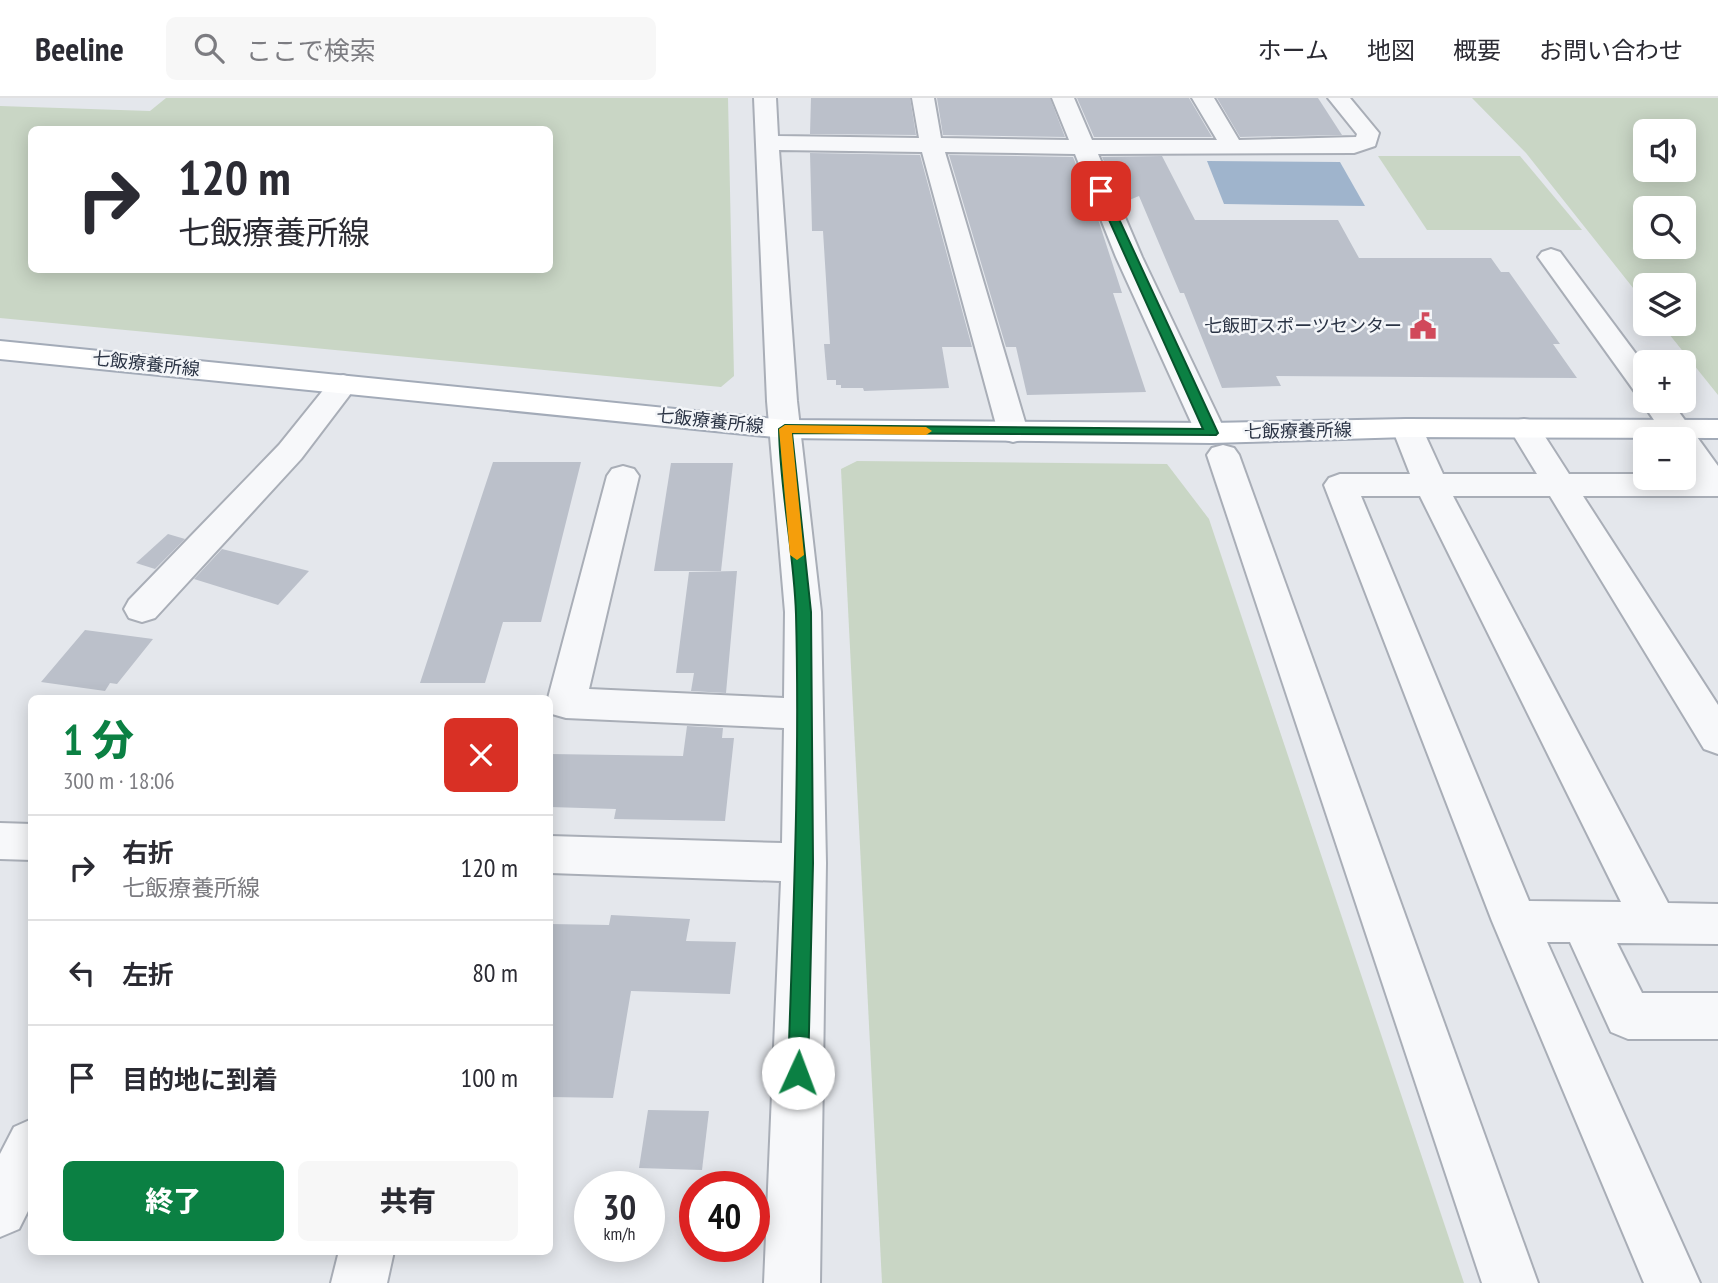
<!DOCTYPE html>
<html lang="ja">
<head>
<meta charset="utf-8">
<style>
	:root { --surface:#fff; --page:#f7f7f7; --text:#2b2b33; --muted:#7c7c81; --line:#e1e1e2; --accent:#0b8043 }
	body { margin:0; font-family:"PT Sans Narrow","Noto Sans JP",sans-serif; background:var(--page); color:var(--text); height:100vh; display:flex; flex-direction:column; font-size:26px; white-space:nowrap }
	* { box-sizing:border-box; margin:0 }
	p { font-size:23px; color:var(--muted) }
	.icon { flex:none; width:38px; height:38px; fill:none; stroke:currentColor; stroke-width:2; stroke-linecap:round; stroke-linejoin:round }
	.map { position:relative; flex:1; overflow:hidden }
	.side { position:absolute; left:28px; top:597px; width:525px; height:560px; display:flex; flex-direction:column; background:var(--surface); border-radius:10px; box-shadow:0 4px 18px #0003 }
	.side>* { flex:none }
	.banner { position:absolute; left:28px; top:28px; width:525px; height:147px; border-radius:10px; box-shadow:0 4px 18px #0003; background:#fff; color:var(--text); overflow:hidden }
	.buttons { position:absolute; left:1633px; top:21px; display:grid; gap:14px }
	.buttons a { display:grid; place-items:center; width:63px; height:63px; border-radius:10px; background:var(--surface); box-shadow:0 4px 18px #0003; font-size:35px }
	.speed { position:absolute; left:574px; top:1073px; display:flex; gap:14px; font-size:35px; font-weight:700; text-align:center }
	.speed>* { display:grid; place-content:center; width:91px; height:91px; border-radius:50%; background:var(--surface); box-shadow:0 4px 18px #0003; line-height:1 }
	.speed small { font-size:18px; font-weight:400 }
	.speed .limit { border:10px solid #d22; background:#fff; color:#111 }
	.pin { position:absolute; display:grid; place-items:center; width:60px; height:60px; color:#fff; margin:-30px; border-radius:14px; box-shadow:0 4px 10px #0006 }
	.me { position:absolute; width:77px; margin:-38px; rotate:2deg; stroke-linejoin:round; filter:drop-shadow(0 0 5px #0008) }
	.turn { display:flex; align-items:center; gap:24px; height:147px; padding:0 35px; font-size:32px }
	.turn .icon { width:91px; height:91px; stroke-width:2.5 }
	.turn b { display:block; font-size:49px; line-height:60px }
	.round { display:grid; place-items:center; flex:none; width:74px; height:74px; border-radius:10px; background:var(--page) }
	.summary { display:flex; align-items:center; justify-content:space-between; height:119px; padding:0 35px }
	h1 { font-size:42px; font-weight:800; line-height:52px; color:var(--accent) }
	.button { display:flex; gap:14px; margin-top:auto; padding:14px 35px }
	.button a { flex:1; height:80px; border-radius:10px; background:var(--accent); color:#fff; font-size:28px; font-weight:800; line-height:80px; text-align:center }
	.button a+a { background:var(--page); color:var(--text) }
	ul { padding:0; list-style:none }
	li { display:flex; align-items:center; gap:21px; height:105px; padding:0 35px; border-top:2px solid var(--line) }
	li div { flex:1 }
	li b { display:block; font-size:26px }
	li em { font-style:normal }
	header { display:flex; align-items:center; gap:42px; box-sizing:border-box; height:98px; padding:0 35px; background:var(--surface); border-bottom:2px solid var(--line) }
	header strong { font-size:33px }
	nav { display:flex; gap:38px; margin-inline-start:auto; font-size:24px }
	.search { width:490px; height:63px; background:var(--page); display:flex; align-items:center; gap:18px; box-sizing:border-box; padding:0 24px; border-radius:10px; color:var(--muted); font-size:26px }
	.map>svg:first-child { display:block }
</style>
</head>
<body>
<header>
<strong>Beeline</strong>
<div class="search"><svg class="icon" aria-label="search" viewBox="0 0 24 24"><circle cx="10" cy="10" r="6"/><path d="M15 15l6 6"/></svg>ここで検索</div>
<nav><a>ホーム</a><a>地図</a><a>概要</a><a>お問い合わせ</a></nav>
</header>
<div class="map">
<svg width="1718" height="1185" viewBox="0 0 1718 1185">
	<rect width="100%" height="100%" fill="#e4e7ec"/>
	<g fill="#c9d6c5" fill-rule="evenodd">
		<path d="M166,0H728L734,278L721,289L0,220V8L150,13ZM32,32H550V172H32Z"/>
		<path d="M1472,0H1718V297L1661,226H1684V187H1645V205L1526,55ZM1645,33H1684V72H1645ZM1645,110H1684V149H1645Z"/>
		<polygon points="1378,58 1520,58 1582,132 1427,132"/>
		<polygon points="857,363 1167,366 1209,421 1464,1185 882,1185 841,371"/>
	</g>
	<polygon fill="#9fb4cc" points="1207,63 1340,64 1365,108 1224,106"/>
	<g fill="#bbc0ca">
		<polygon points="811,0 910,0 916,37 810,36"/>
		<polygon points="937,0 1050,0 1065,39 943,37"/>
		<polygon points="1077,0 1189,0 1212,39 1094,39"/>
		<polygon points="1217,0 1318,0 1342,37 1240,39"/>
		<polygon points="810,55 920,57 972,249 942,249 949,290 864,293 863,290 841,290 841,287 836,287 836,282 827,282 824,246 830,246 823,133 812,133"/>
		<polygon points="949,57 1073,59 1096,115 1122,195 1113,195 1146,294 1027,297 1016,249 1006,249"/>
		<polygon points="1162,58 1195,122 1338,122 1359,160 1491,160 1501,174 1509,174 1560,246 1553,246 1577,280 1276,278 1281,288 1222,290 1184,195 1180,195 1139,98 1122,105 1102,59"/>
		<polygon points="493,364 581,364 541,524 503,524 485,585 420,585"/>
		<polygon points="671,365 733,365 721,473 654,473"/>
		<polygon points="168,436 185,441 155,471 136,465"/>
		<polygon points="222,451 309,473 278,507 194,481"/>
		<polygon points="737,473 726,595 691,593 694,575 676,575 689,474"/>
		<polygon points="85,532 153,541 117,586 110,585 105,593 41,584"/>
		<polygon points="687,628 723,630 722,640 734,640 725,723 614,721 616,711 550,709 550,656 683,658"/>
		<polygon points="611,817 690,821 686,843 736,844 730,896 631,893 613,1000 550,999 550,826 609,827"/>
		<polygon points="648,1012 709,1013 702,1072 639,1070"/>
	</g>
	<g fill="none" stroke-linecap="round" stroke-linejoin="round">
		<defs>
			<g id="minor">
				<polygon points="754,0 776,0 778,38 919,40 912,0 934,0 941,40 1069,42 1052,0 1074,0 1092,42 1217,42 1192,0 1214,0 1239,42 1356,39 1357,36 1328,0 1350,0 1379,35 1375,48 1354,55 1098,56 1142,159 1226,335 1222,342 1211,345 1200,342 1196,335 1116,159 1075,56 945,54 1028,334 1024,341 1013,344 1002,341 998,334 922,54 779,52 797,303 821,514 826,765 820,1185 764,1185 781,783 550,775 550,738 782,745 784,630 566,620 552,616 548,600 607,378 612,371 623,368 634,371 639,378 589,591 784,600 785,514 767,303"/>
				<polygon points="1551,151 1560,154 1645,268 1645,297 1635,294 1538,159 1542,154"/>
				<polygon points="343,277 353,280 358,286 301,361 155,520 142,524 129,520 124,511 129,502 279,347 333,280"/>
				<path d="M1645,297V303H1671L1718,368V398H1583L1718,607V656L1704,651L1550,398H1453L1668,805L1718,806V846L1617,845L1642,895H1718V941H1628L1611,934L1570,844H1547L1700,1185H1644L1492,823L1324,387L1329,380L1340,376H1410L1392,330L1396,323L1407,321L1418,323L1422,330L1443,376H1537L1509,330L1513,323L1524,321L1535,323L1569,376H1645V380H1684V376H1691L1684,365V341H1667L1641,303ZM1361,398H1420L1621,804L1529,803Z"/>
				<polygon points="1223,347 1234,350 1239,357 1538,1185 1482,1185 1207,357 1212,350"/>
				<polygon points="0,725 32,726 32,762 0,761"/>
				<polygon points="32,1021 32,1105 19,1131 0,1139 0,1056 14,1029"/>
				<polygon points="339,1153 394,1153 387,1185 331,1185"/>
			</g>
			<polygon id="major" points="0,243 785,322 1211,325 1407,321 1718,322 1718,340 1407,339 1211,345 785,340 0,261"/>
		</defs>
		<use href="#minor" stroke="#a9aeb7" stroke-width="4"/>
		<use href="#major" stroke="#a3abb8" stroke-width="4"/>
		<use href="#minor" fill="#f7f8fa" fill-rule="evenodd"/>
		<use href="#major" fill="#fff" fill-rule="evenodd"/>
	</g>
	<path fill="#0b8043" stroke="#07532c" stroke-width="2" d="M1101,90L1106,93L1218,335L1216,337L792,335L811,514L813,765L808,975L805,982L798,985L791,982L788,975C793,822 800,669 796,516C794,454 780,393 779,331L785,327L1203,331L1096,93Z"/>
	<polygon fill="#f59e0b" points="785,327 926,329 932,333 926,337 792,335 804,457 797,462 790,457 779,331"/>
	<defs>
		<symbol id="civic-bare" viewBox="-9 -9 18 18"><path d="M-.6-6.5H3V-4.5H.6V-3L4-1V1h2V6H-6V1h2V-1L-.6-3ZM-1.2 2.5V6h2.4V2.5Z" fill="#d1495b" stroke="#f4f6f9" stroke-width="2.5" paint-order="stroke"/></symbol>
	</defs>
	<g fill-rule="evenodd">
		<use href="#civic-bare" x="1404" y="209" width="38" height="38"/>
	</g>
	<g text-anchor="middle" stroke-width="5" stroke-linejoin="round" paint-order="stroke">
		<g font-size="18" fill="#2b3445" stroke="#f4f6f9" text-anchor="end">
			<text x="1402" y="234">七飯町スポーツセンター</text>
		</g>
		<g font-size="18" fill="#2b3445" stroke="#f4f6f9">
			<text transform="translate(146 266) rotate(6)" y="6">七飯療養所線</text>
			<text transform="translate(710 323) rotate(6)" y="6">七飯療養所線</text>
			<text transform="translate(1298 333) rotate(-1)" y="6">七飯療養所線</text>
		</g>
	</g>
</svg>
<div class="buttons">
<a><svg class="icon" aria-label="sound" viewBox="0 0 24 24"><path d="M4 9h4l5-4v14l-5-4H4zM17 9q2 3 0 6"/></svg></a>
<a><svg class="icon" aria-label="search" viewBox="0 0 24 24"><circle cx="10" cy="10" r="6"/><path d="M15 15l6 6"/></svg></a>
<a><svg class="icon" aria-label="layers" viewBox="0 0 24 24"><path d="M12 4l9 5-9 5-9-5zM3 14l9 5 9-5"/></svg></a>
<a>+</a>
<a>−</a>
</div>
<div class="speed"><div>30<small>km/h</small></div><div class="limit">40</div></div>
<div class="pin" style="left:1101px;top:93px;background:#d93025"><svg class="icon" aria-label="arrive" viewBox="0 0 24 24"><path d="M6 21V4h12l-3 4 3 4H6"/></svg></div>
<svg class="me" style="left:798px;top:975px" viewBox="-20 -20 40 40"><circle r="19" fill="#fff"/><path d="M0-13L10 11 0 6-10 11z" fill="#0b8043"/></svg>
<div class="banner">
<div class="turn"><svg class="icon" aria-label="right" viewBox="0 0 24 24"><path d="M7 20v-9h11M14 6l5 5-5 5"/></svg><div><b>120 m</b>七飯療養所線</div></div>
</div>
<section class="side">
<div class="summary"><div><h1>1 分</h1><p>300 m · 18:06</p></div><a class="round" style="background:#d93025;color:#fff"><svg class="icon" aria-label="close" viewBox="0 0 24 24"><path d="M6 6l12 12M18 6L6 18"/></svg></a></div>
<ul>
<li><svg class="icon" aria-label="right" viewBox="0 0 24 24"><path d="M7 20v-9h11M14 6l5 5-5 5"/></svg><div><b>右折</b><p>七飯療養所線</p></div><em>120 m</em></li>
<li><svg class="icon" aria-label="left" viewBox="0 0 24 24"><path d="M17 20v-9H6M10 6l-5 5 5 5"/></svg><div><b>左折</b></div><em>80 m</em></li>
<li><svg class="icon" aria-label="arrive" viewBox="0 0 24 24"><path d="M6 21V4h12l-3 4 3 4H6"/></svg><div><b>目的地に到着</b></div><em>100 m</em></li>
</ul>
<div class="button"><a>終了</a><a>共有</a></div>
</section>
</div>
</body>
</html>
